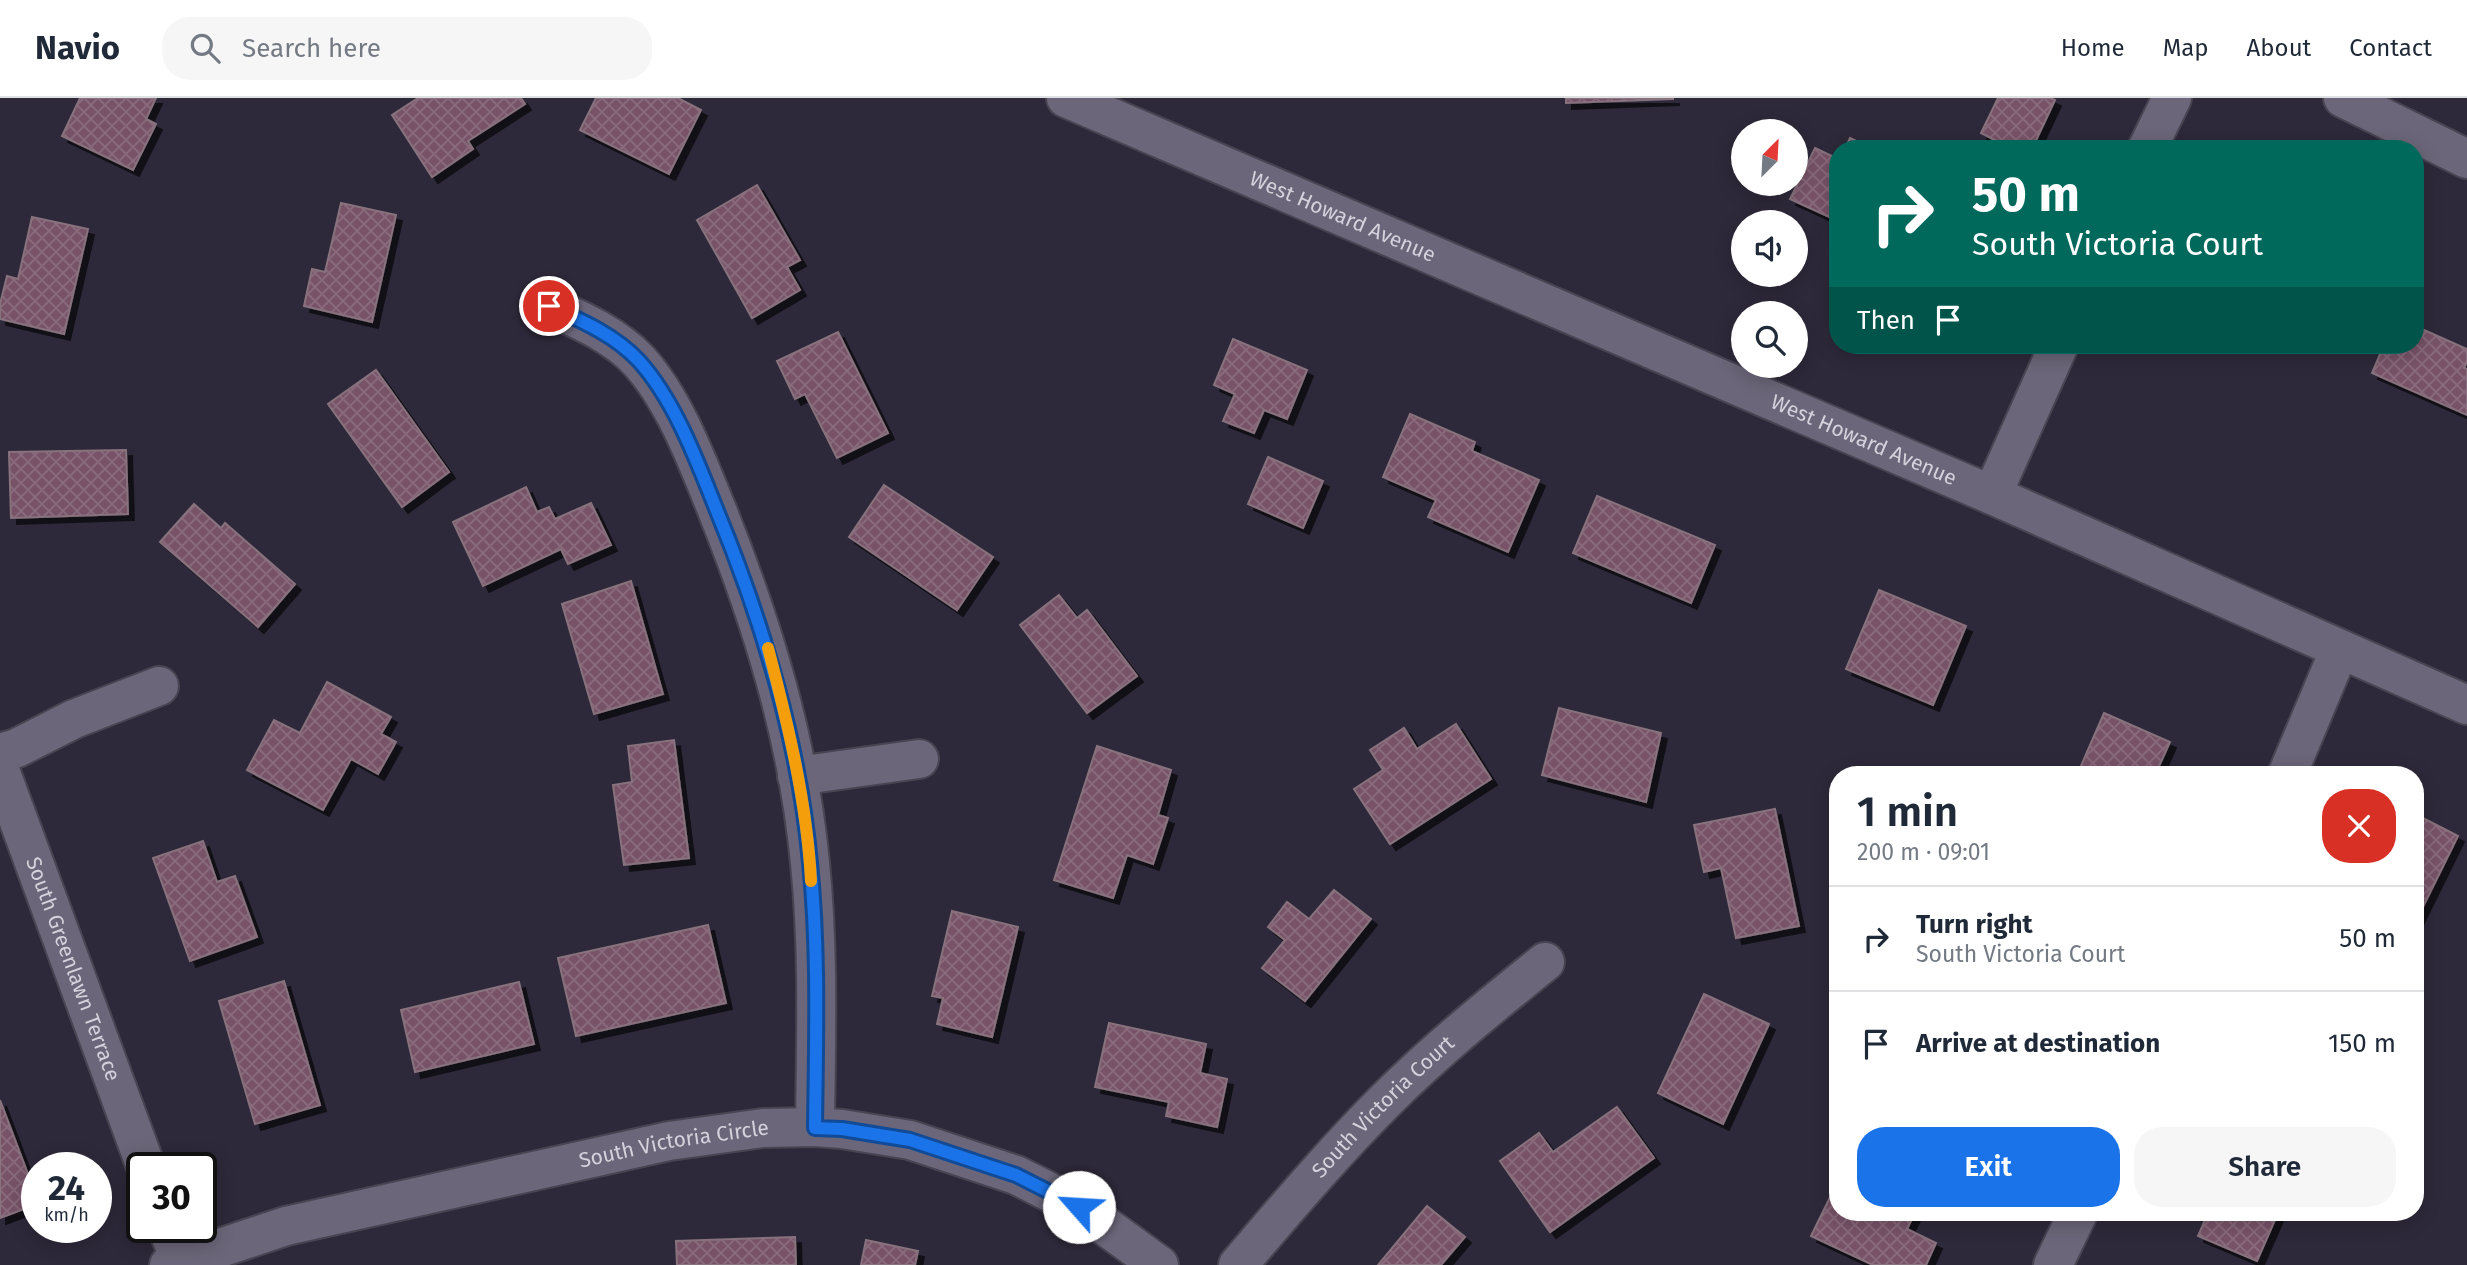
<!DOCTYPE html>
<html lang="en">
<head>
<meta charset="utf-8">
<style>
	:root { --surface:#fff; --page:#f6f6f7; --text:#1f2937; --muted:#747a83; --line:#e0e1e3; --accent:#1a73e8 }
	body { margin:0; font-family:"Fira Sans",sans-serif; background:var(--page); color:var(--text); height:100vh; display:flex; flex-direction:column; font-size:26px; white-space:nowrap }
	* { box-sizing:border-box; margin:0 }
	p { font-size:23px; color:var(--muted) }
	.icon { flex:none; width:38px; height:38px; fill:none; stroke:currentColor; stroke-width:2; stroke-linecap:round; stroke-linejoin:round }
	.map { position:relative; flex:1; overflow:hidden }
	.drawer { position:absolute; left:1829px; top:668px; width:595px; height:455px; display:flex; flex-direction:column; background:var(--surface); border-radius:28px; box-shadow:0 4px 18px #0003 }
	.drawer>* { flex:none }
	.guide { position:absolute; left:1829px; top:42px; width:595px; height:214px; border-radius:28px; box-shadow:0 4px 18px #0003; background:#00695c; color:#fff; overflow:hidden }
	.needle { width:46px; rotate:24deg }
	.buttons { position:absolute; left:1731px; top:21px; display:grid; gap:14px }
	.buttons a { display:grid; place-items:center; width:77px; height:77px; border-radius:50%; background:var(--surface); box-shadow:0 4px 18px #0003; font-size:35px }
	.speed { position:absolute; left:21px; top:1054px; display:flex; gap:14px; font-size:35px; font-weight:700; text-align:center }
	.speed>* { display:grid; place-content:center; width:91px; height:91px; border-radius:50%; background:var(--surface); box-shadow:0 4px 18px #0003; line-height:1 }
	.speed small { font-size:18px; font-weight:400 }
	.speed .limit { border:4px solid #111; border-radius:10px; background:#fff; color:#111 }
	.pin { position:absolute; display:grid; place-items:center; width:60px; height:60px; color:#fff; margin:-30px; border:4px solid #fff; border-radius:50%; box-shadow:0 2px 7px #0007 }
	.me { position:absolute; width:77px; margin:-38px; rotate:296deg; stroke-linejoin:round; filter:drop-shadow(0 0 5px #0008) }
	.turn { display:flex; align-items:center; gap:24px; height:147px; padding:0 28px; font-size:32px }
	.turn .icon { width:91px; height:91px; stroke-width:2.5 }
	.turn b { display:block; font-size:49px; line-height:60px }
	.then { display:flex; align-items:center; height:66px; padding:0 28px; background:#0003; gap:14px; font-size:26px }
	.round { display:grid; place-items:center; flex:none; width:74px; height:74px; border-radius:28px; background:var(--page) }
	.overview { display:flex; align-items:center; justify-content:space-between; height:119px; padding:0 28px }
	h1 { font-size:42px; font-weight:600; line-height:52px }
	.button { display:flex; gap:14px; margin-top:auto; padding:14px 28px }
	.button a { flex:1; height:80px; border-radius:28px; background:var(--accent); color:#fff; font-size:28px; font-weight:600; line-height:80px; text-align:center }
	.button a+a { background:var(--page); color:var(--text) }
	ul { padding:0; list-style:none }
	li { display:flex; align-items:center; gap:21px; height:105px; padding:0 28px; border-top:2px solid var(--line) }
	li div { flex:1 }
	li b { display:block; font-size:26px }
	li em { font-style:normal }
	header { display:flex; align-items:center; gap:42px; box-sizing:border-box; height:98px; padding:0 35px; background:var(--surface); border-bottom:2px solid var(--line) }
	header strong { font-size:33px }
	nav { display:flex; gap:38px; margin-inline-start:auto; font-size:24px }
	.search { width:490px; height:63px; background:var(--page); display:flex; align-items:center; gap:18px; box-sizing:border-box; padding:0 24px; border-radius:28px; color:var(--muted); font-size:26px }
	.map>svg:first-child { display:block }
</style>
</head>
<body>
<header>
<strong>Navio</strong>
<div class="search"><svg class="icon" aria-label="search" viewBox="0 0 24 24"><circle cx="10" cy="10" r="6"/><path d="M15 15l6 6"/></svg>Search here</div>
<nav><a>Home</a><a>Map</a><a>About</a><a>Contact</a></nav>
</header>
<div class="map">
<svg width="2467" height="1167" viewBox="0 0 2467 1167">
	<defs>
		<pattern id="building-cross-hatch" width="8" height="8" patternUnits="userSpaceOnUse" patternTransform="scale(1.75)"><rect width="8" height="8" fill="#785368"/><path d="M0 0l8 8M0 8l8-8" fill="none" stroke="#8a6b7d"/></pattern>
		<filter id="shadow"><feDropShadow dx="6" dy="6" stdDeviation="0" flood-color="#0009"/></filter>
	</defs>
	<rect width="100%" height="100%" fill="#2e293a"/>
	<g fill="url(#building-cross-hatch)" stroke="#87727d" stroke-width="2" filter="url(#shadow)">
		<polygon points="80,0 156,0 146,21 156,26 133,72 62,38"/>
		<polygon points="418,0 521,0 525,6 468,43 473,51 432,79 392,17"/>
		<polygon points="596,0 678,0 701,12 669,76 580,32"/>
		<polygon points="1566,0 1673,0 1673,1 1566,5"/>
		<polygon points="1998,0 2050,0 2055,2 2032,51 2012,51 1981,35"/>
		<polygon points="1850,40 1872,51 1845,51"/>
		<polygon points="1815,50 1838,61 1838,123 1790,101"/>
		<polygon points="757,87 800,162 787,169 800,192 752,220 697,122"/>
		<polygon points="341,105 396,117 372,224 304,208 312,171 325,174"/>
		<polygon points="32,119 88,131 64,236 0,221 0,206 7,178 18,181"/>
		<polygon points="2415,228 2467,251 2467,264 2464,270 2467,271 2467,317 2372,275 2384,247 2415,247"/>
		<polygon points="838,234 888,335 837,360 805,296 795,301 777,263"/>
		<polygon points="1233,241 1307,272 1287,321 1264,312 1254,335 1223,323 1235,296 1214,287"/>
		<polygon points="376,272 449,374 402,409 328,306"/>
		<polygon points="1410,316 1475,344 1472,353 1539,382 1508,454 1428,419 1436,402 1383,379"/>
		<polygon points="126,352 128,416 11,420 9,354"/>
		<polygon points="1268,359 1323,383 1303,430 1248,406"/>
		<polygon points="884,387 993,459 957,512 849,439"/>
		<polygon points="526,389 537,414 549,409 555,421 591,405 611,447 568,466 561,451 483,488 453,424"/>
		<polygon points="1597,398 1715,447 1691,505 1573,455"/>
		<polygon points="194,406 221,430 225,425 295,486 258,529 160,444"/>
		<polygon points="631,483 663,596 594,616 562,506"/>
		<polygon points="1879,492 1966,528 1933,607 1846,571"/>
		<polygon points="1059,497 1077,520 1087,512 1137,578 1087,615 1020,527"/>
		<polygon points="327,584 391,619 381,636 396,644 378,676 351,661 323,712 247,672 274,622 300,635"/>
		<polygon points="1559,610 1661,635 1646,704 1542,677"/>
		<polygon points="2104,615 2170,644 2155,677 2077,677"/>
		<polygon points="1456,626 1491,681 1390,746 1354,691 1383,672 1370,652 1404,630 1417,651"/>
		<polygon points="674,642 689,760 624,767 613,687 632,684 628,648"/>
		<polygon points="1097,648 1171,672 1158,717 1168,720 1153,766 1127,757 1113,800 1054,782"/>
		<polygon points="1775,711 1799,828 1736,840 1721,770 1704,774 1694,727"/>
		<polygon points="2415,716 2458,738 2415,825"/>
		<polygon points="203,743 217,784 235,778 257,839 190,863 153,760"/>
		<polygon points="1334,792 1371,821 1305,903 1262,870 1285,842 1268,829 1287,804 1309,821"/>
		<polygon points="952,813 1018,829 992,939 937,926 943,900 932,898"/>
		<polygon points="708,827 726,905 576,938 558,860"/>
		<polygon points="284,883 320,1007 255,1026 219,903"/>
		<polygon points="519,884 534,946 415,974 401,912"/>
		<polygon points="1704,896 1769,926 1723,1026 1658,995"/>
		<polygon points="1109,925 1206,946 1200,975 1227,981 1217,1029 1166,1018 1169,1004 1095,989"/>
		<polygon points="0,1002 37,1100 37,1106 0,1120"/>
		<polygon points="1617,1009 1654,1060 1550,1134 1500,1063 1539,1035 1553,1054"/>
		<polygon points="1838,1083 1838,1115 1915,1115 1907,1131 1936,1145 1926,1167 1873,1167 1811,1138"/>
		<polygon points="1427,1108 1465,1139 1441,1167 1378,1167"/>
		<polygon points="2208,1115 2278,1115 2257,1163 2198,1138"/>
		<polygon points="795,1139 796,1167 677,1167 676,1143"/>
		<polygon points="866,1142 918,1153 915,1167 861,1167"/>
	</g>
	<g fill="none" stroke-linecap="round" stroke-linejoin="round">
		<defs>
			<g id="minor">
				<path id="s1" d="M1066,0L1992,397L2467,607"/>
				<polyline points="2343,0 2467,61"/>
				<polyline points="2147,51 2172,0"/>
				<path d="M549,208C580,222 615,237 639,263C675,303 697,363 717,412C763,527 798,641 810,765C819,853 816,941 815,1029"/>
				<polyline points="1992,397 2059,247"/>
				<polyline points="0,655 17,650 74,621 159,588"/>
				<path id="s2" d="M0,672L146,1069"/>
				<polyline points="2287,677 2339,553"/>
				<polyline points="797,678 919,661"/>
				<polyline points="167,1129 180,1162"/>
				<path id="s3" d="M169,1167L286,1128L669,1043L763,1030L815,1029L842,1031L910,1042L1016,1077L1079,1109L1159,1167"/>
				<path id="s4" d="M1238,1167C1285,1112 1332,1056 1384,1004C1434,954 1489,909 1545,864"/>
				<polyline points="2053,1167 2078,1115"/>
			</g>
		</defs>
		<use href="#minor" stroke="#484452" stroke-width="42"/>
		<use href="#minor" stroke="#6b6679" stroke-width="38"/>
	</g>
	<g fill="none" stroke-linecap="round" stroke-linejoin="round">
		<defs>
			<path id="route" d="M549,208C580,222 615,237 639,263C675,303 697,363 717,413C763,525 799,643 810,765C819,853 816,941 815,1030L842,1031L910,1042L1016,1077L1079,1109"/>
		</defs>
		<use href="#route" stroke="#114b97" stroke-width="18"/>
		<use href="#route" stroke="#1a73e8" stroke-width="12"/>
		<path stroke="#f59e0b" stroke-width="12" d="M768,550C788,626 807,705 811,783"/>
	</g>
	<g text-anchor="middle" stroke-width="7" stroke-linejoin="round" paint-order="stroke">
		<g font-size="21" fill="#d5d2dd" stroke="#2e293a">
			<text dy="7" stroke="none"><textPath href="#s1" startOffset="301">West Howard Avenue</textPath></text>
			<text dy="7" stroke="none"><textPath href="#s1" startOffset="868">West Howard Avenue</textPath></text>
			<text dy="7" stroke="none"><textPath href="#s2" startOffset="212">South Greenlawn Terrace</textPath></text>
			<text dy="7" stroke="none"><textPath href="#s4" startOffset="215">South Victoria Court</textPath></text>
			<text dy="7" stroke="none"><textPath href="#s3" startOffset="520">South Victoria Circle</textPath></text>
		</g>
	</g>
</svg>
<div class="buttons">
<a><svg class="needle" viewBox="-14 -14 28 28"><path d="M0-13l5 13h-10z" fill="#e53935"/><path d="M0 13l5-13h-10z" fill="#747a83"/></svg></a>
<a><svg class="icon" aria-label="sound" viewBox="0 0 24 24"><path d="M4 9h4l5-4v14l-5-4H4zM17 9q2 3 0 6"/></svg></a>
<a><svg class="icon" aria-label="search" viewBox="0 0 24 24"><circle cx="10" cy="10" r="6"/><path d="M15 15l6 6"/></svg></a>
</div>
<div class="speed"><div>24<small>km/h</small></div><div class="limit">30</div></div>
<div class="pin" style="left:549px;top:208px;background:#d93025"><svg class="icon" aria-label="arrive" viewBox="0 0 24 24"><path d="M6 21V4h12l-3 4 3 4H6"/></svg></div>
<svg class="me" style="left:1079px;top:1109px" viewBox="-20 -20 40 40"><circle r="19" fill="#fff"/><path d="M0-13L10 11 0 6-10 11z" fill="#1a73e8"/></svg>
<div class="guide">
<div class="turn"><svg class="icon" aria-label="right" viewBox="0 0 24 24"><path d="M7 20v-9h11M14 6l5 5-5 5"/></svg><div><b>50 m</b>South Victoria Court</div></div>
<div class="then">Then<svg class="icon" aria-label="arrive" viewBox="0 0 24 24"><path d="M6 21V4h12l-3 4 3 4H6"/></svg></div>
</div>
<section class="drawer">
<div class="overview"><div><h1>1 min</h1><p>200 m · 09:01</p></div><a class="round" style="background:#d93025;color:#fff"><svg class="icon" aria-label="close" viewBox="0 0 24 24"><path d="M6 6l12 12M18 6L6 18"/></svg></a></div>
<ul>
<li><svg class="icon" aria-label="right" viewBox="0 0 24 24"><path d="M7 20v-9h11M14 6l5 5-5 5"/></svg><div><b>Turn right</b><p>South Victoria Court</p></div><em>50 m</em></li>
<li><svg class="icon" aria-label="arrive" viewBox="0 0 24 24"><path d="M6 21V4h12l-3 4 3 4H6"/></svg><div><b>Arrive at destination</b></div><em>150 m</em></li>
</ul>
<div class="button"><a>Exit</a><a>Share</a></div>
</section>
</div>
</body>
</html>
